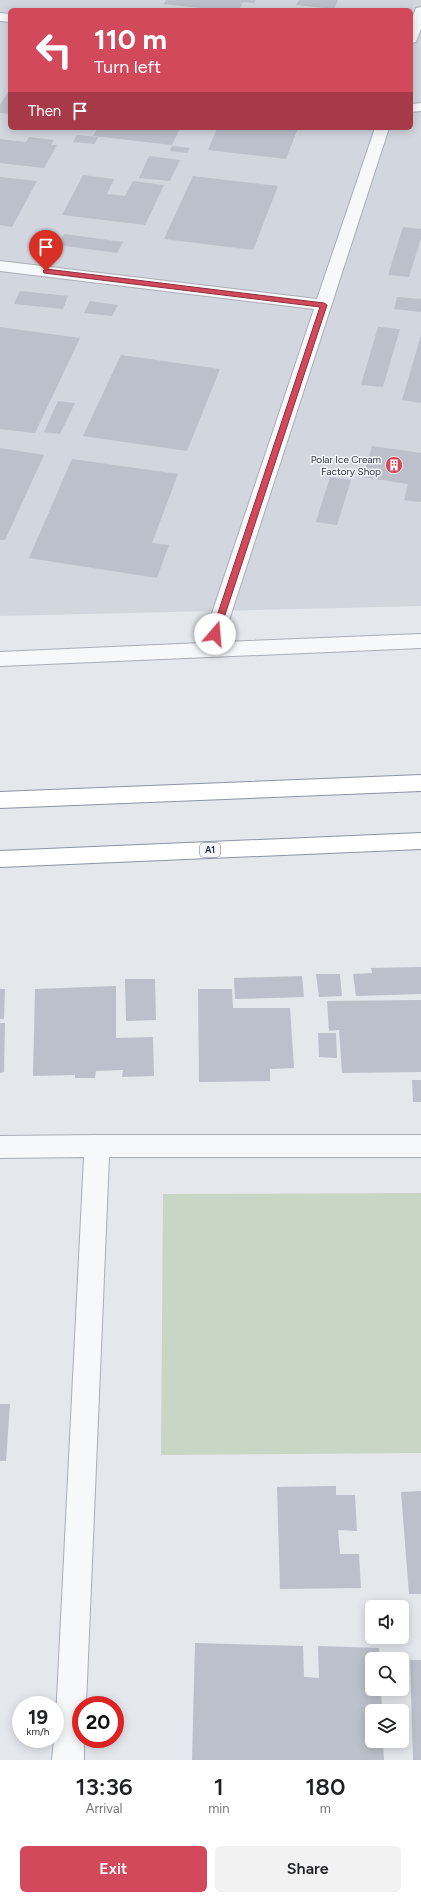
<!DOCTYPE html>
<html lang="en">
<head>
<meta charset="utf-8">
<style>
	:root { --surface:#fff; --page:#f2f2f2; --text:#202124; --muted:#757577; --accent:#d1495b }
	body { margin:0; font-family:Figtree,sans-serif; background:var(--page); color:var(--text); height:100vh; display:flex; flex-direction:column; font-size:15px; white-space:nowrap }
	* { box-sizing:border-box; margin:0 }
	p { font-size:13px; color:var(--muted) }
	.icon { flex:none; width:22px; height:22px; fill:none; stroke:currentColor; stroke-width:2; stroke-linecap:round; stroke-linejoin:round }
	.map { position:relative; height:1760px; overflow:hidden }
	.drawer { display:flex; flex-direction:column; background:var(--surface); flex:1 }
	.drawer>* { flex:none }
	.hud { position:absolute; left:8px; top:8px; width:405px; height:122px; border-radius:6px; box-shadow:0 2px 10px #0003; background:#d1495b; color:#fff; overflow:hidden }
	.tools { position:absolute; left:365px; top:1600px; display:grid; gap:8px }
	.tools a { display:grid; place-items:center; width:44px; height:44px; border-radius:6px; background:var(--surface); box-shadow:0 2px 10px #0003; font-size:20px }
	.speed { position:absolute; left:12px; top:1696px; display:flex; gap:8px; font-size:20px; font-weight:700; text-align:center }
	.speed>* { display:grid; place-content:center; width:52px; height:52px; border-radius:50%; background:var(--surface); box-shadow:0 2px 10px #0003; line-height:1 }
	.speed small { font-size:10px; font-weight:400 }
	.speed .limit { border:6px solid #d22; background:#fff; color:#111 }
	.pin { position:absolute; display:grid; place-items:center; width:34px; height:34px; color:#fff; margin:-41px -17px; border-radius:50% 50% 50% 0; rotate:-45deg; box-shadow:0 0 4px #0007 }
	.pin .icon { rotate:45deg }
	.me { position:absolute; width:44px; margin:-22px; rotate:18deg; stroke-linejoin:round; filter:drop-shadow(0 0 3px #0008) }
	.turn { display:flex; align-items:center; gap:14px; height:84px; padding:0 20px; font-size:18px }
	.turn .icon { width:52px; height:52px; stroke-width:2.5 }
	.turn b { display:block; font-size:28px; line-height:34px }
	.then { display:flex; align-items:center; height:38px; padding:0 20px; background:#0003; gap:8px; font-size:15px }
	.eta { display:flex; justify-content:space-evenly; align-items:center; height:68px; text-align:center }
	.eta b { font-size:24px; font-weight:600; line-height:28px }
	.action { display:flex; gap:8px; margin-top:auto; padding:8px 20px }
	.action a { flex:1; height:46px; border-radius:6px; background:var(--accent); color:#fff; font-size:16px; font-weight:600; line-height:46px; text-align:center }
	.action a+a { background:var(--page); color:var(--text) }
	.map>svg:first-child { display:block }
</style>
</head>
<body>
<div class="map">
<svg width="421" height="1760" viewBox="0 0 421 1760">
	<rect width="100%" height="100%" fill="#e4e7ec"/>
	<path fill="#d2d6de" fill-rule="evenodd" d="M0,0H421V606L0,616ZM10,10H411V128H10Z"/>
	<polygon fill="#c9d6c5" points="421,1193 421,1453 161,1455 163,1194"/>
	<g fill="#bbc0ca">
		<polygon points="166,0 256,0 254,3 243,2 239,10 219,10 164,4"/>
		<polygon points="299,0 338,0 334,9 296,5"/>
		<polygon points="10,88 10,114 0,113 0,105"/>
		<polygon points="98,128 180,128 172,145 93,136"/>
		<polygon points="217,128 298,128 286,159 208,150"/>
		<polygon points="77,135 98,137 95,144 73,142"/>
		<polygon points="29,137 54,140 51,145 57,145 44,168 0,163 0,139 26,142"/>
		<polygon points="172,146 190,148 187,153 170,151"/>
		<polygon points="149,156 180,160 170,181 139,178"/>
		<polygon points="83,175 114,179 107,194 125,196 133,181 164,185 145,225 62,215"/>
		<polygon points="193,176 278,186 253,250 164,239"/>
		<polygon points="0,177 37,181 12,227 0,225"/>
		<polygon points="403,227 421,229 421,238 409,277 388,275"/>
		<polygon points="64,234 123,242 117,253 58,245"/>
		<polygon points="20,291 68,296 63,309 14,304"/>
		<polygon points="397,297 421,299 421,312 394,309"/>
		<polygon points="90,301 118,305 112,316 84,313"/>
		<polygon points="0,327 80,338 35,433 0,429"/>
		<polygon points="378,327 400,329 383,387 361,385"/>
		<polygon points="421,335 421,403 402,400"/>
		<polygon points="121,355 220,369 187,451 83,436"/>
		<polygon points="58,401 75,403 60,434 44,432"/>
		<polygon points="372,446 421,453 421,502 404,500 408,484 363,477"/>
		<polygon points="0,448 44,455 5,540 0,540"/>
		<polygon points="72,459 178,474 152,543 169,545 157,578 29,558"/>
		<polygon points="330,477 351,480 337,525 316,522"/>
		<polygon points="421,967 421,994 356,996 353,974 372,973 371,968"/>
		<polygon points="316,974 340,974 342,996 319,997"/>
		<polygon points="302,976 304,997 235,999 234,978"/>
		<polygon points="125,979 155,979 156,1020 126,1021"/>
		<polygon points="116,986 116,1038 153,1037 154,1076 122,1077 123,1070 96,1071 95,1078 75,1078 75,1075 33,1076 35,989"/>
		<polygon points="0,989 5,989 4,1019 0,1019"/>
		<polygon points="198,989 232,989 233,1008 290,1008 294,1068 270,1069 270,1081 199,1082"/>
		<polygon points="421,1000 421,1072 342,1073 339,1030 329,1031 327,1001"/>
		<polygon points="0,1023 5,1023 4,1072 0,1073"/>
		<polygon points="318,1033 336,1033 337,1058 319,1057"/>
		<polygon points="412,1080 421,1080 421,1102 413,1102"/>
		<polygon points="0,1404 10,1404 6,1461 0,1461"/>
		<polygon points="336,1486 336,1495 355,1495 357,1531 338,1530 340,1554 359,1554 361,1588 280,1589 277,1487"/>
		<polygon points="421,1491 421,1594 409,1594 401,1492"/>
		<polygon points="195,1643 303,1646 304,1677 319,1678 318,1646 379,1648 380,1659 372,1659 372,1689 381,1689 382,1711 372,1711 372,1741 383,1741 384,1760 192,1760"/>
		<polygon points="410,1660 421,1660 421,1760 413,1760"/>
	</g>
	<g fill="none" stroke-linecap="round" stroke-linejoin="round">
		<defs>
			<g id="minor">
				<polygon points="421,7 421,29 416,42 411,43 411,21 416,8"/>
				<polygon points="0,13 10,14 10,22 0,21"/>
				<polygon points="421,103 421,111 411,112 411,104"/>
				<polygon points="375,128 389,128 222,642 421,634 421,648 0,666 0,652 202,643 314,309 0,271 0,261 317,299"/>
				<polygon points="97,1135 421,1135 421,1157 109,1157 86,1705 81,1705 81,1739 84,1739 84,1760 52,1760 54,1739 55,1739 84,1157 0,1158 0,1136"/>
			</g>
			<g id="highway">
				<polygon points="421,775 421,791 0,808 0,792"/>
				<polygon points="421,833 421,849 0,867 0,851"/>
			</g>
		</defs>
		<use href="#minor" stroke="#a9aeb7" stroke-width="2"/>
		<use href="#highway" stroke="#8b94a3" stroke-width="2"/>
		<use href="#minor" fill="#f7f8fa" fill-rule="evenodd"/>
		<use href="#highway" fill="#fff" fill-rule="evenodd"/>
	</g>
	<polygon fill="#d1495b" stroke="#882f3b" points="46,269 324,303 327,305 218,636 212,636 211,634 320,307 44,273 43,271"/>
	<defs>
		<symbol id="building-disc" viewBox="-11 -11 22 22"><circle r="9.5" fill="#d1495b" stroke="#f4f6f9"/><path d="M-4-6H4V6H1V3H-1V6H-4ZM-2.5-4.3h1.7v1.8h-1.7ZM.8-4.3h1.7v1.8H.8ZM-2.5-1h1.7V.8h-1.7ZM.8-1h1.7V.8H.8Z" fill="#fff"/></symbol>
	</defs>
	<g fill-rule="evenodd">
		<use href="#building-disc" x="384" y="455" width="20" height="20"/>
	</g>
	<g text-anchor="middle" stroke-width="3" stroke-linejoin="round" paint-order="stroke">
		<rect fill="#f4f6f9" stroke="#676e7b" stroke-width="1" x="200" y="843" width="20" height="14" rx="3"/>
		<g font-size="9" font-weight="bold" fill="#2b3445">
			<text x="210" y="853">A1</text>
		</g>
		<g font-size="10" fill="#2b3445" stroke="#f4f6f9" text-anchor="end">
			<text x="381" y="463">Polar Ice Cream<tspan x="381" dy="12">Factory Shop</tspan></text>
		</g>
	</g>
</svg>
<div class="tools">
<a><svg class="icon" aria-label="sound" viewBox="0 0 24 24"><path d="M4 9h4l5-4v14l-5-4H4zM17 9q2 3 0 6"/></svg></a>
<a><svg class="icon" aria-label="search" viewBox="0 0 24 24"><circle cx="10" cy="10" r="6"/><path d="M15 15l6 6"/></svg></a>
<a><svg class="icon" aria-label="layers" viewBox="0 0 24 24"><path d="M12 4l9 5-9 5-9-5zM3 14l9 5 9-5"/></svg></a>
</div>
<div class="speed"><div>19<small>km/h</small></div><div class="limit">20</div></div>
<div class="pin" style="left:46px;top:271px;background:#d93025"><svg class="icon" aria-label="arrive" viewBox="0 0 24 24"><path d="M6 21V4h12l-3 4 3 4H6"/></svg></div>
<svg class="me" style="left:215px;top:634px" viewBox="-20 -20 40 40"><circle r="19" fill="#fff"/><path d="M0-13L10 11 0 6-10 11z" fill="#d1495b"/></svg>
<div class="hud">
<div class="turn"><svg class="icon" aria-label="left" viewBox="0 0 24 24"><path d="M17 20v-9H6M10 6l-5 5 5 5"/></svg><div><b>110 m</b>Turn left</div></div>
<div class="then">Then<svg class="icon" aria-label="arrive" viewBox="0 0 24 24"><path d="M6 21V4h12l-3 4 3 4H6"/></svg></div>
</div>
</div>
<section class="drawer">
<div class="eta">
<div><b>13:36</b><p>Arrival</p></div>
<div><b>1</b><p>min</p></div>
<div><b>180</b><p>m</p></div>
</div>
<div class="action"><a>Exit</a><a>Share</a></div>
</section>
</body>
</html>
